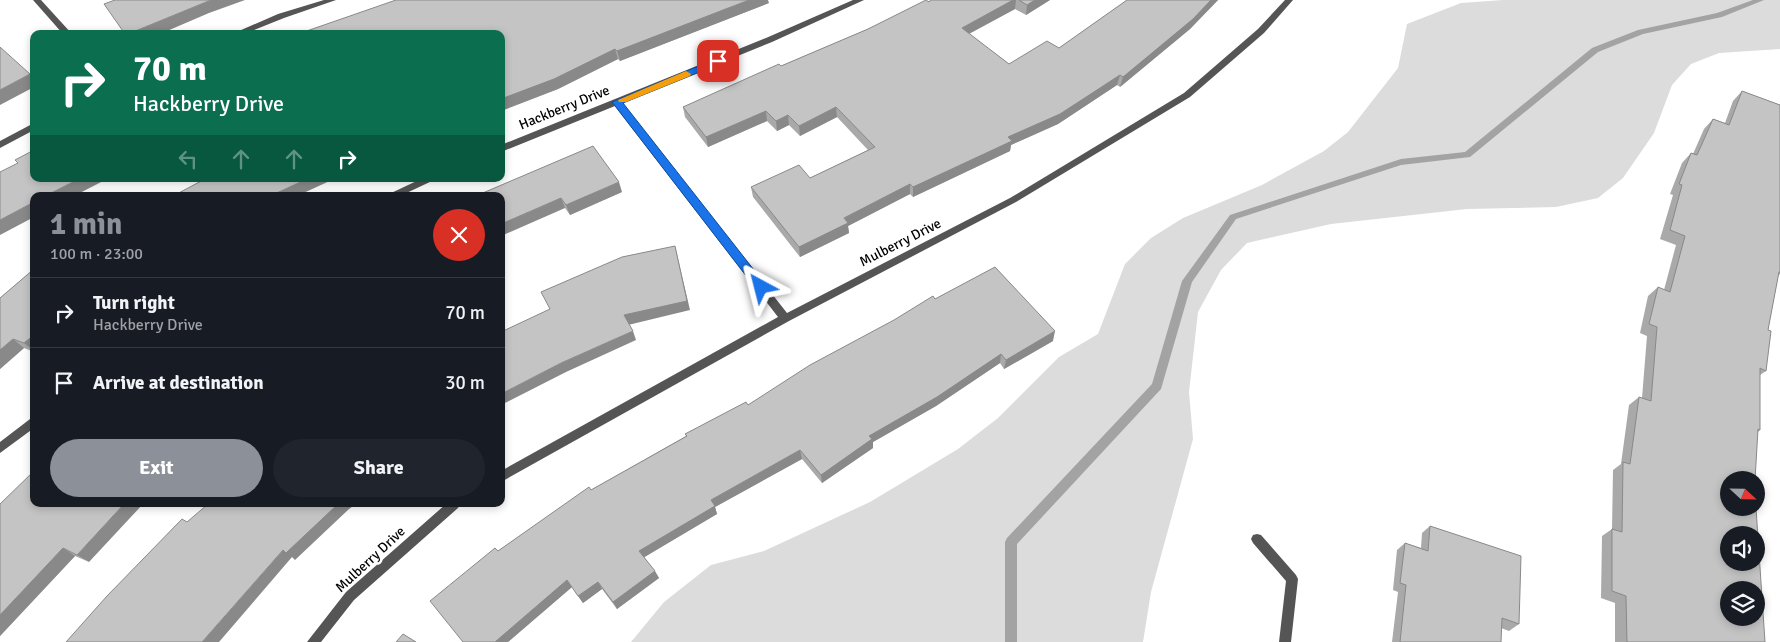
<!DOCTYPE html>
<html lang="en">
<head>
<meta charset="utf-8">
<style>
	:root { --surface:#171b24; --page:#20242c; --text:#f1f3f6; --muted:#9ea1a6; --line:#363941; --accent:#8c9099 }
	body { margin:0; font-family:Signika,sans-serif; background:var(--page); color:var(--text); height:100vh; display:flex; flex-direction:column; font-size:19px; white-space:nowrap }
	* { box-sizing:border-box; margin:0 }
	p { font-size:16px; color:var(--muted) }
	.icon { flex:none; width:28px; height:28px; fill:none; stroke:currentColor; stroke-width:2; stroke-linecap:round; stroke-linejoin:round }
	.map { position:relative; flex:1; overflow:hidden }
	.panel { position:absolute; left:30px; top:192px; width:475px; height:315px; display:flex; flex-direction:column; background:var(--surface); border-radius:10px; box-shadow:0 2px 8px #0003 }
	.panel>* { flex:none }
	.banner { position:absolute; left:30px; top:30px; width:475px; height:152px; border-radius:10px; box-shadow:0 2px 8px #0003; background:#0b6e4f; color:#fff; overflow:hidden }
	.needle { width:32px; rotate:112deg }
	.fabs { position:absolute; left:1720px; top:471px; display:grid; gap:10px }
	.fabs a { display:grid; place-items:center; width:45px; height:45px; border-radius:50%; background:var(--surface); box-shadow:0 2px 8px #0003; font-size:25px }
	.pin { position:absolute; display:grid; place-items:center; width:42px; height:42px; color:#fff; margin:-21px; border-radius:10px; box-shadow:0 2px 8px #0006 }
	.me { position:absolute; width:55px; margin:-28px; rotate:322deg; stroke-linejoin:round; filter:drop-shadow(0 0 4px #0008) }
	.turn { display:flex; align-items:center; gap:18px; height:105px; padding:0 20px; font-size:22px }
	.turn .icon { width:65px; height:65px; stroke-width:2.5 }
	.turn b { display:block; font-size:35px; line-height:42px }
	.lanes { display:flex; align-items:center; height:48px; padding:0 20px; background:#0003; justify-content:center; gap:25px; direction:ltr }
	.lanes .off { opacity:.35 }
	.round { display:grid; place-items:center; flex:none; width:52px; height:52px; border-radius:26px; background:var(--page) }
	.head { display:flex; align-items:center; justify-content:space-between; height:85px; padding:0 20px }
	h1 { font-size:30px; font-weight:800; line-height:38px; color:var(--accent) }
	.cta { display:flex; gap:10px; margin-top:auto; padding:10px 20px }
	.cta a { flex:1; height:58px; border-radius:30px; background:var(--accent); color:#fff; font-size:20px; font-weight:800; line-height:58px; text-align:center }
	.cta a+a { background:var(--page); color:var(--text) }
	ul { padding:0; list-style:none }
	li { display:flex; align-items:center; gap:15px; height:70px; padding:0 20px; border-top:1px solid var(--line) }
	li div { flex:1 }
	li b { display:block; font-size:19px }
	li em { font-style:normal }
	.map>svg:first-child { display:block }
</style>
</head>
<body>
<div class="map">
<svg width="1780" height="642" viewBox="0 0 1780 642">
	<rect width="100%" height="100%" fill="#fff"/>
	<polygon fill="#dcdcdc" points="1503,0 1780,0 1780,49 1719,53 1691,64 1672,85 1654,133 1623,178 1598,198 1556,207 1467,209 1331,224 1247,243 1221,270 1198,312 1189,392 1193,439 1151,592 1143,642 631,642 664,602 711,565 764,551 870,502 958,449 998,418 1059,357 1098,334 1125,264 1151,238 1183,218 1262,185 1324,151 1348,132 1398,68 1407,24 1461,3"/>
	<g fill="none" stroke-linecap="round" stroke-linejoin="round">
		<polygon fill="#a3a3a3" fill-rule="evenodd" points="1753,0 1764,0 1722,17 1643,34 1598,52 1470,157 1401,165 1236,219 1192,282 1161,389 1017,544 1017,642 1005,642 1005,542 1007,538 1152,384 1182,281 1230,215 1401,159 1465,152 1592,48 1638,30 1717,13"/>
		<g fill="#555" fill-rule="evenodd">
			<polygon points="33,0 41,0 72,34 63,34"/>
			<polygon points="324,0 336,0 284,18 244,34 232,34 278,14"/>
			<polygon points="853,0 864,0 772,42 622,103 787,313 1010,198 1184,93 1258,29 1285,0 1293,0 1264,33 1190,97 1016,202 789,321 501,482 501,471 778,317 615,106 501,152 501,145 766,38"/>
			<polygon points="34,123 34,130 0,148 0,141"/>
			<polygon points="421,179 433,179 432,181 400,196 387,196 389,194"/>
			<polygon points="34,416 34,428 0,453 0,442"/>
			<polygon points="446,504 460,504 458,508 354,600 321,642 307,642 346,592"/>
			<polygon points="1257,534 1261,535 1296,575 1298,579 1291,642 1279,642 1286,581 1253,543 1251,539 1253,535"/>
		</g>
	</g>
	<g fill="#a9a9a9">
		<polygon points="931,0 1050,0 1026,15 1015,9 969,34 1009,64 1059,48 1127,0 1218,0 1190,29 1120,87 1117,85 1058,124 1011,145 1010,151 913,197 910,194 848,226 849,233 800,257 753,197 751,187 810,178 868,150 837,117 800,136 789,125 777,131 767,121 708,147 685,117 683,107 781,66 868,29"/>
		<polygon points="769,3 620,61 618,59 558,89 501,111 501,34"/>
		<polygon points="1742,91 1780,105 1780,274 1778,276 1768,330 1766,371 1760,375 1760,430 1758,432 1729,480 1765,642 1615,642 1615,603 1601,598 1602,536 1612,529 1613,470 1621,464 1629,405 1639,397 1642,398 1647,336 1640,333 1648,296 1658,287 1664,290 1676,245 1660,239 1673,195 1670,194 1682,163 1691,153 1693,154 1704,129 1713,119 1725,123 1733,101"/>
		<polygon points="622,192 570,215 565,208 501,196"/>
		<polygon points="34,269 34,352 24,348 0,369 0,298"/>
		<polygon points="935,299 1053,341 1004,369 1000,363 936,406 873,442 873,448 822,483 802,459 715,507 717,514 644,557 659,578 617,609 602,589 583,603 572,587 508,642 463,642 498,551 591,490 686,436 685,434 748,405"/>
		<polygon points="0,504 89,562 75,556 0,636"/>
		<polygon points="1430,526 1519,624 1509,631 1501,628 1501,642 1392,642 1398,592 1393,590 1397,550 1405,543 1421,548 1422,533"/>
	</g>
	<g fill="#898989">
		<polygon points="211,0 245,0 209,13 160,34 128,34"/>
		<polygon points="749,0 768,0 769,3 620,61 617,51"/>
		<polygon points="1013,0 1016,0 1015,9 961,38 962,28"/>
		<polygon points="1035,0 1050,0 1026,15 1027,5"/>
		<polygon points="1211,0 1218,0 1190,29 1120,87 1123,77"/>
		<polygon points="615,49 618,59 558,89 501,111 501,99"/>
		<polygon points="30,74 34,79 34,87 0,105 0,90"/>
		<polygon points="1120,75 1117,85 1058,124 1011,145 1010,151 913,197 913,187"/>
		<polygon points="836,107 837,117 800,136 799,126"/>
		<polygon points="766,111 767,121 708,147 706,137"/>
		<polygon points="788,115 789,125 777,131 776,121"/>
		<polygon points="79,179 107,179 74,196 45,196"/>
		<polygon points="307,179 334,179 297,196 270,196"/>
		<polygon points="619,182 622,192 570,215 566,205"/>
		<polygon points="910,184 910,194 848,226 849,233 800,257 799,247 844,218"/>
		<polygon points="561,198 565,208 501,236 501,224"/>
		<polygon points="34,202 34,217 0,235 0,220"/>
		<polygon points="675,246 690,310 628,325 624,315"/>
		<polygon points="633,331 636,340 566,372 501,405 501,394 561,363"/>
		<polygon points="1055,331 1053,341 1004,369 1006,360"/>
		<polygon points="34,335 34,351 24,343"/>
		<polygon points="13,339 24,348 0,369 0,350"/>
		<polygon points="1001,354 1000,363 936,406 873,442 873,448 822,483 821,475 869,436"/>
		<polygon points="800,450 802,459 715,507 717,514 643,558 639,551 711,500"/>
		<polygon points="124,504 143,504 89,562 77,555"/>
		<polygon points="338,504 356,504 349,509 295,560 292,557 219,642 202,642 283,550"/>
		<polygon points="63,548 75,556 0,636 0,615"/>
		<polygon points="655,571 659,578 617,609 613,602"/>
		<polygon points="567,580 572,587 508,642 495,642"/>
		<polygon points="598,582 602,589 583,603 578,596"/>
	</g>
	<g fill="#c4c4c4" stroke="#898989" fill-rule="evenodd">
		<polygon points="115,0 211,0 128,34 125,34 104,4"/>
		<polygon points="396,0 749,0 617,51 615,49 554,79 501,99 501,34 298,34"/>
		<polygon points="926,0 929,2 931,0 1013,0 962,28 1009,64 1047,41 1059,48 1127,0 1211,0 1193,19 1123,77 1120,75 1060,114 1008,137 1012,141 913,187 910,184 844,218 848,223 799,247 751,187 799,165 810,178 875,147 836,107 799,126 788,115 776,121 766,111 706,137 683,107 779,64 781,66 868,29"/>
		<polygon points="1019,0 1035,0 1027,5"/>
		<polygon points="0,47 30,74 0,90"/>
		<path d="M1742,91L1780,105V272H1779L1768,330L1771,331L1766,371L1760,368V430L1758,429L1755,480H1729V508H1756L1765,642H1627L1626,596L1612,591V529L1622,532L1623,462L1630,464L1639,397L1651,401L1657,327L1649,324L1658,287L1670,292L1685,236L1670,230L1682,185L1679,184L1691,153L1697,155L1713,119L1729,125ZM1729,535H1756V562H1729ZM1729,590H1756V618H1729Z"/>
		<polygon points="593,146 619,182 566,205 561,198 501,224 501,196 479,196 478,195"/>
		<polygon points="34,150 34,179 79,179 45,196 34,196 34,202 0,220 0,172 18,163 15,160"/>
		<polygon points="205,179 307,179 270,196 173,196"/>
		<polygon points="675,246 687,301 624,315 633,331 561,363 501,394 501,332 550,309 541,292 622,257"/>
		<polygon points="995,267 1055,331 1006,360 1001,354 937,397 869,436 872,439 821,475 800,450 711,500 715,506 639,551 655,571 613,602 598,582 578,596 567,580 495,642 463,642 430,601 495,548 498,551 589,487 591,490 687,436 685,434 746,402 748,405 810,365 894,320 933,296 935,299"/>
		<polygon points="34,269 34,335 24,343 13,339 0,350 0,298"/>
		<polygon points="34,471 34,504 124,504 77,555 63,548 0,615 0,504"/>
		<polygon points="208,504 338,504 286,553 283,550 202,642 66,642 107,596 182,519 187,522"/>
		<polygon points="1430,526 1521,556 1519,624 1502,618 1501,642 1400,642 1406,585 1400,583 1405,543 1428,551"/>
		<polygon points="403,634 416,642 396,642"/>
	</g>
	<polygon fill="#1a73e8" stroke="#114b97" points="718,58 722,59 722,63 623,103 765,284 765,290 757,290 612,102"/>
	<polygon fill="#f59e0b" points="686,71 691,74 690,76 626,102 619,102 618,100"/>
	<g text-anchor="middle" stroke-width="5" stroke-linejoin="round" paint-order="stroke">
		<g font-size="14" fill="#000" stroke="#fff">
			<text transform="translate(564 107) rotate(-22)" y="5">Hackberry Drive</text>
			<text transform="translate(900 242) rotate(-27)" y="5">Mulberry Drive</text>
			<text transform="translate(370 559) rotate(-43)" y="5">Mulberry Drive</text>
		</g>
	</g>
</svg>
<div class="fabs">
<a><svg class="needle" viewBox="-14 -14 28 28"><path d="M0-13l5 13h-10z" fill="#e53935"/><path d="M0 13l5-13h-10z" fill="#9ea1a6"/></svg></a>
<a><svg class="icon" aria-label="sound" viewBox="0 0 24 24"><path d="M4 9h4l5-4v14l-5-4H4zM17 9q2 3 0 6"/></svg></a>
<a><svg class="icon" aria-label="layers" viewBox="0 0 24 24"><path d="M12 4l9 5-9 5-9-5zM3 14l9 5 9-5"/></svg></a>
</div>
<div class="pin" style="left:718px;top:61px;background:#d93025"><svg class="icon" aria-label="arrive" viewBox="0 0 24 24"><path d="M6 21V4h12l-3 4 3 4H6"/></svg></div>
<svg class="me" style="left:761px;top:287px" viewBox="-20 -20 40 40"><path d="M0-17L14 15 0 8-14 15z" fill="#1a73e8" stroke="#fff" stroke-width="4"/></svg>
<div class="banner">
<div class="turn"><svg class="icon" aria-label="right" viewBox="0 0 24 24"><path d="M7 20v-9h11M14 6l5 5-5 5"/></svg><div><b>70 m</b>Hackberry Drive</div></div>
<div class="lanes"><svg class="icon off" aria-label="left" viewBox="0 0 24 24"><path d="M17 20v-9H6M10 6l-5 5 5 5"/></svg><svg class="icon off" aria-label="ahead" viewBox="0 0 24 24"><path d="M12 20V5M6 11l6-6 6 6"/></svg><svg class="icon off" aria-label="ahead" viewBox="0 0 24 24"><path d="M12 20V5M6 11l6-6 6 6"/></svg><svg class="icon" aria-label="right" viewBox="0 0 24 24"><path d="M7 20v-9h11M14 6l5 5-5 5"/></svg></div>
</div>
<section class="panel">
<div class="head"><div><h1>1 min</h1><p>100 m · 23:00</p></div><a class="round" style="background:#d93025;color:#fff"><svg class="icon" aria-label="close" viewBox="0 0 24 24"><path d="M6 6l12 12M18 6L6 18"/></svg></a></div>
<ul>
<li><svg class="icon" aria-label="right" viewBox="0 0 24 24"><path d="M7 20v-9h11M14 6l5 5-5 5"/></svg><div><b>Turn right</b><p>Hackberry Drive</p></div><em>70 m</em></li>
<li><svg class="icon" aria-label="arrive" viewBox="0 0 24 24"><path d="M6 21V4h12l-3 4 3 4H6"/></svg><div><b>Arrive at destination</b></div><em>30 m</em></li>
</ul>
<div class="cta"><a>Exit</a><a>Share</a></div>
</section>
</div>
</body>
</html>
